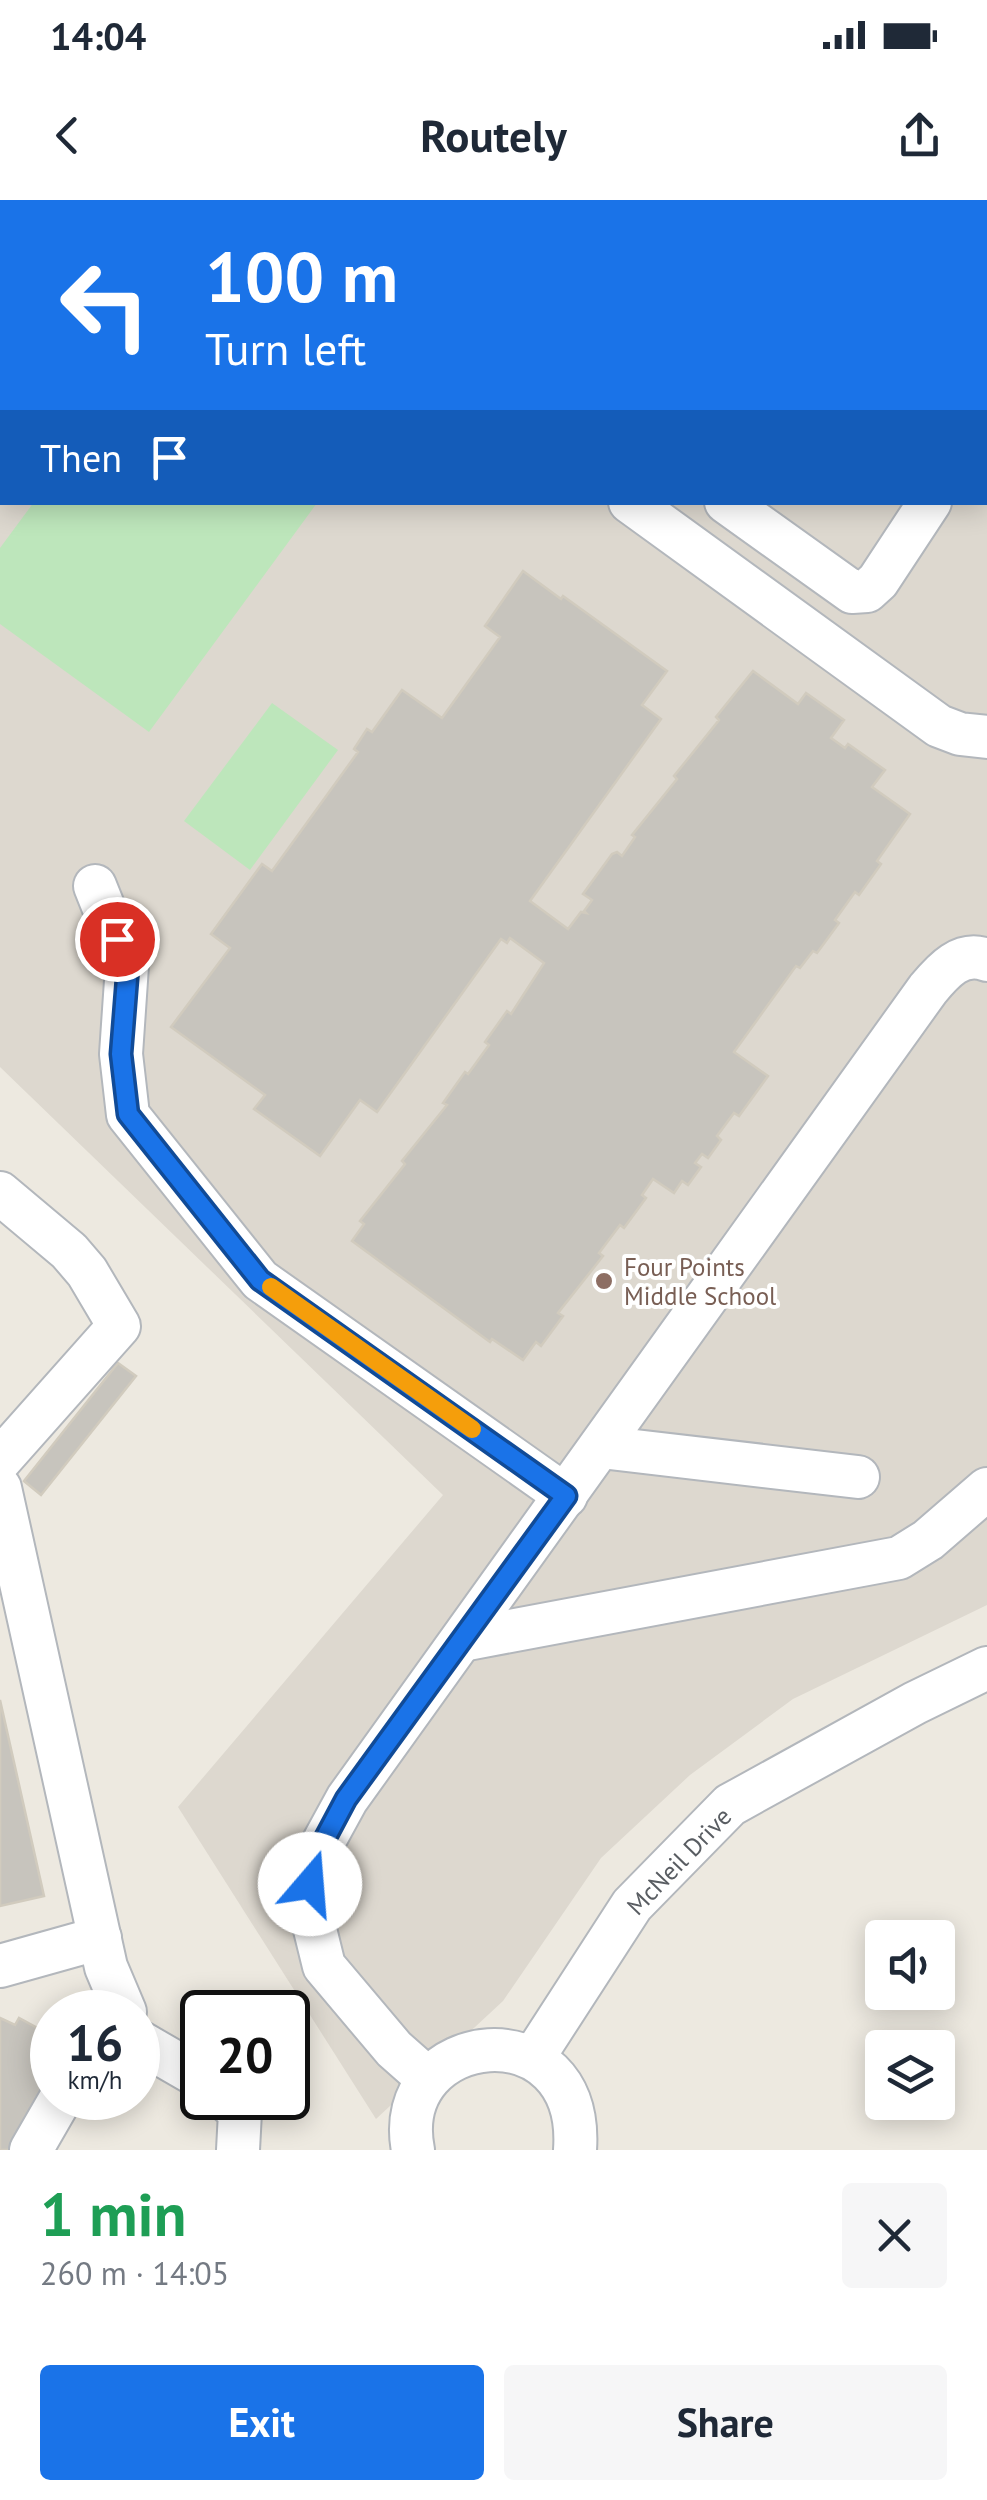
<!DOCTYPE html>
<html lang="en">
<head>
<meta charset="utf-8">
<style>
	:root { --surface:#fff; --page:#f6f6f7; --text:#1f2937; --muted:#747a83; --accent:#1a73e8 }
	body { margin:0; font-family:"PT Sans",sans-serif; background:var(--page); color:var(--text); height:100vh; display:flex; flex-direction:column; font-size:38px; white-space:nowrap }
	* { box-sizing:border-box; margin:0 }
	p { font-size:32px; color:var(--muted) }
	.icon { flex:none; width:55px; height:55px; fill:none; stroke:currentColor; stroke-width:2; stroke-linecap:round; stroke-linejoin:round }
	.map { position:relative; height:1950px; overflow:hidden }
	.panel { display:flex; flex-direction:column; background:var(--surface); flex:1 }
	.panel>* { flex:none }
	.hud { position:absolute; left:0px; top:0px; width:988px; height:305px; box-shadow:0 5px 25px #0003; background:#1a73e8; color:#fff; overflow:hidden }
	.fabs { position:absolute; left:865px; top:1720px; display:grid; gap:20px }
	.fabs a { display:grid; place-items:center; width:90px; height:90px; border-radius:10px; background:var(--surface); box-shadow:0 5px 25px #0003; font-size:50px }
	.speed { position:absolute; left:30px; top:1790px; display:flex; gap:20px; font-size:50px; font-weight:700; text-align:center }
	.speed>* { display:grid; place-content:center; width:130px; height:130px; border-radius:50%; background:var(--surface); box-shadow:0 5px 25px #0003; line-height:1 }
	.speed small { font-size:25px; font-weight:400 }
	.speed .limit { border:5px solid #111; border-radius:15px; background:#fff; color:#111 }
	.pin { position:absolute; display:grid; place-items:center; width:85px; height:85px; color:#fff; margin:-42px; border:5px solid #fff; border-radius:50%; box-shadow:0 2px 10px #0007 }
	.me { position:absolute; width:110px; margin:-55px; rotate:18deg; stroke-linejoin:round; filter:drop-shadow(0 0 8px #0008) }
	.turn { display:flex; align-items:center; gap:35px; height:210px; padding:0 40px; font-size:45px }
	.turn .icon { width:130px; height:130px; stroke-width:2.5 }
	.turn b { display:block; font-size:70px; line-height:85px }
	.then { display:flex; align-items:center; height:95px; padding:0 40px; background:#0003; gap:20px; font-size:38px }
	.round { display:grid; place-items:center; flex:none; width:105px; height:105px; border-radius:10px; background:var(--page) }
	.headline { display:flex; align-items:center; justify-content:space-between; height:170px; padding:0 40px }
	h1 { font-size:60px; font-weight:700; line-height:75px; color:#1e9e55 }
	.cta { display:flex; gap:20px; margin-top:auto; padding:20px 40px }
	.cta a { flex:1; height:115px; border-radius:10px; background:var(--accent); color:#fff; font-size:40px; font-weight:700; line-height:115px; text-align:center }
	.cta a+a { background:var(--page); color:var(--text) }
	.status { display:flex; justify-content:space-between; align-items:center; height:70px; padding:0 50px; background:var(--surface); direction:ltr }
	.status svg { height:28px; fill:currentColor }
	header { display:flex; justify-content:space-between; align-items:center; height:130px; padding:0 40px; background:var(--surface); font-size:45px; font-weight:700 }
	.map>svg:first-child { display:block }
</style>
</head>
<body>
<div class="status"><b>14:04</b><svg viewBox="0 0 49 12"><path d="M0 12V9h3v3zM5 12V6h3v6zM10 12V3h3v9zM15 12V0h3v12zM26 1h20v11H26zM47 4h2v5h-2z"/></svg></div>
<header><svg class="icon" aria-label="back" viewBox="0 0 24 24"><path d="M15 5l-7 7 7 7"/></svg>Routely<svg class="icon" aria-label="share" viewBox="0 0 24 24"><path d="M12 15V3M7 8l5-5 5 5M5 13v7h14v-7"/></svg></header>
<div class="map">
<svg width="987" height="1950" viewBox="0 0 987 1950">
	<rect width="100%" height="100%" fill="#ede9e0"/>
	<path fill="#ddd8cf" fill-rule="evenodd" d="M0,0H987V1405L793,1499L690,1575L601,1658L503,1801L376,1919L178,1607L443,1295L0,867ZM2,2H985V302H2Z"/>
	<g fill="#bde6bb">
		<polygon points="34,302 317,302 317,303 149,532 0,424 0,348"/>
		<polygon points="272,503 338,550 250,670 184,621"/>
	</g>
	<g fill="#c7c4bd" stroke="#d1cbbe" stroke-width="2.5">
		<polygon points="523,371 561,399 563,396 667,471 642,505 661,519 530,701 568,729 581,712 586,713 584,711 592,700 583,694 612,654 617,652 622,656 635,637 632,635 677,579 674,576 719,520 716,517 753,471 798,504 806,493 844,520 831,538 845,548 848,544 885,570 872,587 910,614 877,661 881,664 859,695 855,692 835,720 839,723 817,753 813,751 800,768 796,766 734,852 768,876 739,916 734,913 717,936 721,940 708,958 702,954 695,963 701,967 688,985 682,981 674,993 653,979 642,995 646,998 624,1028 620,1025 599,1053 603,1056 558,1113 563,1116 541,1146 536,1142 523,1160 492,1139 490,1142 352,1041 364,1024 360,1021 405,964 402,961 447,905 443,903 465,872 468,874 489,845 485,842 507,811 511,814 544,763 510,738 507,743 501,739 377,912 360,900 320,956 254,909 265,895 171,827 230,748 211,734 262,664 272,671 358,552 354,549 367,529 372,532 402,490 442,518 500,437 485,426"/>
		<polygon points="118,1163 136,1176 41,1295 24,1281"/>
		<polygon points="0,1500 44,1696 0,1706"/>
		<polygon points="0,1818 15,1825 19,1818 52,1836 52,1873 16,1950 0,1950"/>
	</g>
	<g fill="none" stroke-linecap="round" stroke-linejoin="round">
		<defs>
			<g id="minor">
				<polyline points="778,0 782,2"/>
				<polyline points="599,2 601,0"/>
				<polyline points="985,140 987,142"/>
				<polyline points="985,218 987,215"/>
				<polyline points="630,302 939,526 960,534 987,537"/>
				<polyline points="726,302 852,392 867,391 878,381 930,302"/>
				<polyline points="95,686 127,766 121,854 128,915 260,1080 566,1296"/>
				<polyline points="0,993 69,1051 87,1072 119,1126 0,1260"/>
				<polyline points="601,1247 858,1277"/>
				<polyline points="0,1288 106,1767 125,1812"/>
				<polyline points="462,1440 899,1358 928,1340 987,1289"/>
				<polyline points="0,1766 100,1738"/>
				<polyline points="138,1841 202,1878"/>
				<polyline points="533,1858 632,1705 730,1605 915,1503 987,1468"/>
				<path d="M428,1879L394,1849L324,1766L309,1705L312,1663L347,1599L928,789C943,771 961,750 987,760"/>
				<polyline points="224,1898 240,1912 238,1950"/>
				<polyline points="31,1950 61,1898"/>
				<path d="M413,1950C389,1828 585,1806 575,1950"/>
			</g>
		</defs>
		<use href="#minor" stroke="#b3b7bc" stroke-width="46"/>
		<use href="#minor" stroke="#fff" stroke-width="42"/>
	</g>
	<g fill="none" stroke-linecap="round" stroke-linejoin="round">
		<defs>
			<polyline id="route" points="117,739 128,766 121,854 128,914 260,1080 566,1296 346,1599 312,1663 310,1684"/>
		</defs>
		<use href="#route" stroke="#114b97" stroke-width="25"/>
		<use href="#route" stroke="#1a73e8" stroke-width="18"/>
		<polyline stroke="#f59e0b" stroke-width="18" points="271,1087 472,1229"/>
	</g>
	<circle fill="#8d6e63" stroke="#fff" stroke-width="4" cx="604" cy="1081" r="10"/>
	<g text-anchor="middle" stroke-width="8" stroke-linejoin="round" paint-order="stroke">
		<g font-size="25" fill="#785e54" stroke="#fff" text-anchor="start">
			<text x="624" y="1076">Four Points<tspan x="624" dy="29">Middle School</tspan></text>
		</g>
		<g font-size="25" fill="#595d62" stroke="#fff">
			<text transform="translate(679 1661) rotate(-46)" y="9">McNeil Drive</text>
		</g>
	</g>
</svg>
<div class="fabs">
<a><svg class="icon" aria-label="sound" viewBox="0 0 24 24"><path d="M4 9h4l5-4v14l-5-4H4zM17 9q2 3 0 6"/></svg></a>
<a><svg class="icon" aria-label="layers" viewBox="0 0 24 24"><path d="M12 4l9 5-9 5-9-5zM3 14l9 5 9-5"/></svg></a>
</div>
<div class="speed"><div>16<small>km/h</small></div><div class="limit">20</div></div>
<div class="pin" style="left:117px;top:739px;background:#d93025"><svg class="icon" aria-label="arrive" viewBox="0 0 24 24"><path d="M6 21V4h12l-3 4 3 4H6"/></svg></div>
<svg class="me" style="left:310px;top:1684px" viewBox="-20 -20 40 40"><circle r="19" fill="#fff"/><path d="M0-13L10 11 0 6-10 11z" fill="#1a73e8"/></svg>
<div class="hud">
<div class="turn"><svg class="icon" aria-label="left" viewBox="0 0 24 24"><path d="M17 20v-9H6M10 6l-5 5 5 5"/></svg><div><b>100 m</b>Turn left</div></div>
<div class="then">Then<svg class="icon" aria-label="arrive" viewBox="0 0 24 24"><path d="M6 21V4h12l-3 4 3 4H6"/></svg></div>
</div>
</div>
<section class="panel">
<div class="headline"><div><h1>1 min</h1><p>260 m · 14:05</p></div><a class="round"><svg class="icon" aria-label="close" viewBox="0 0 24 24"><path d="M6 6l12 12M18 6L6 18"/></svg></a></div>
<div class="cta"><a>Exit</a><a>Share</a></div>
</section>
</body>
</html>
